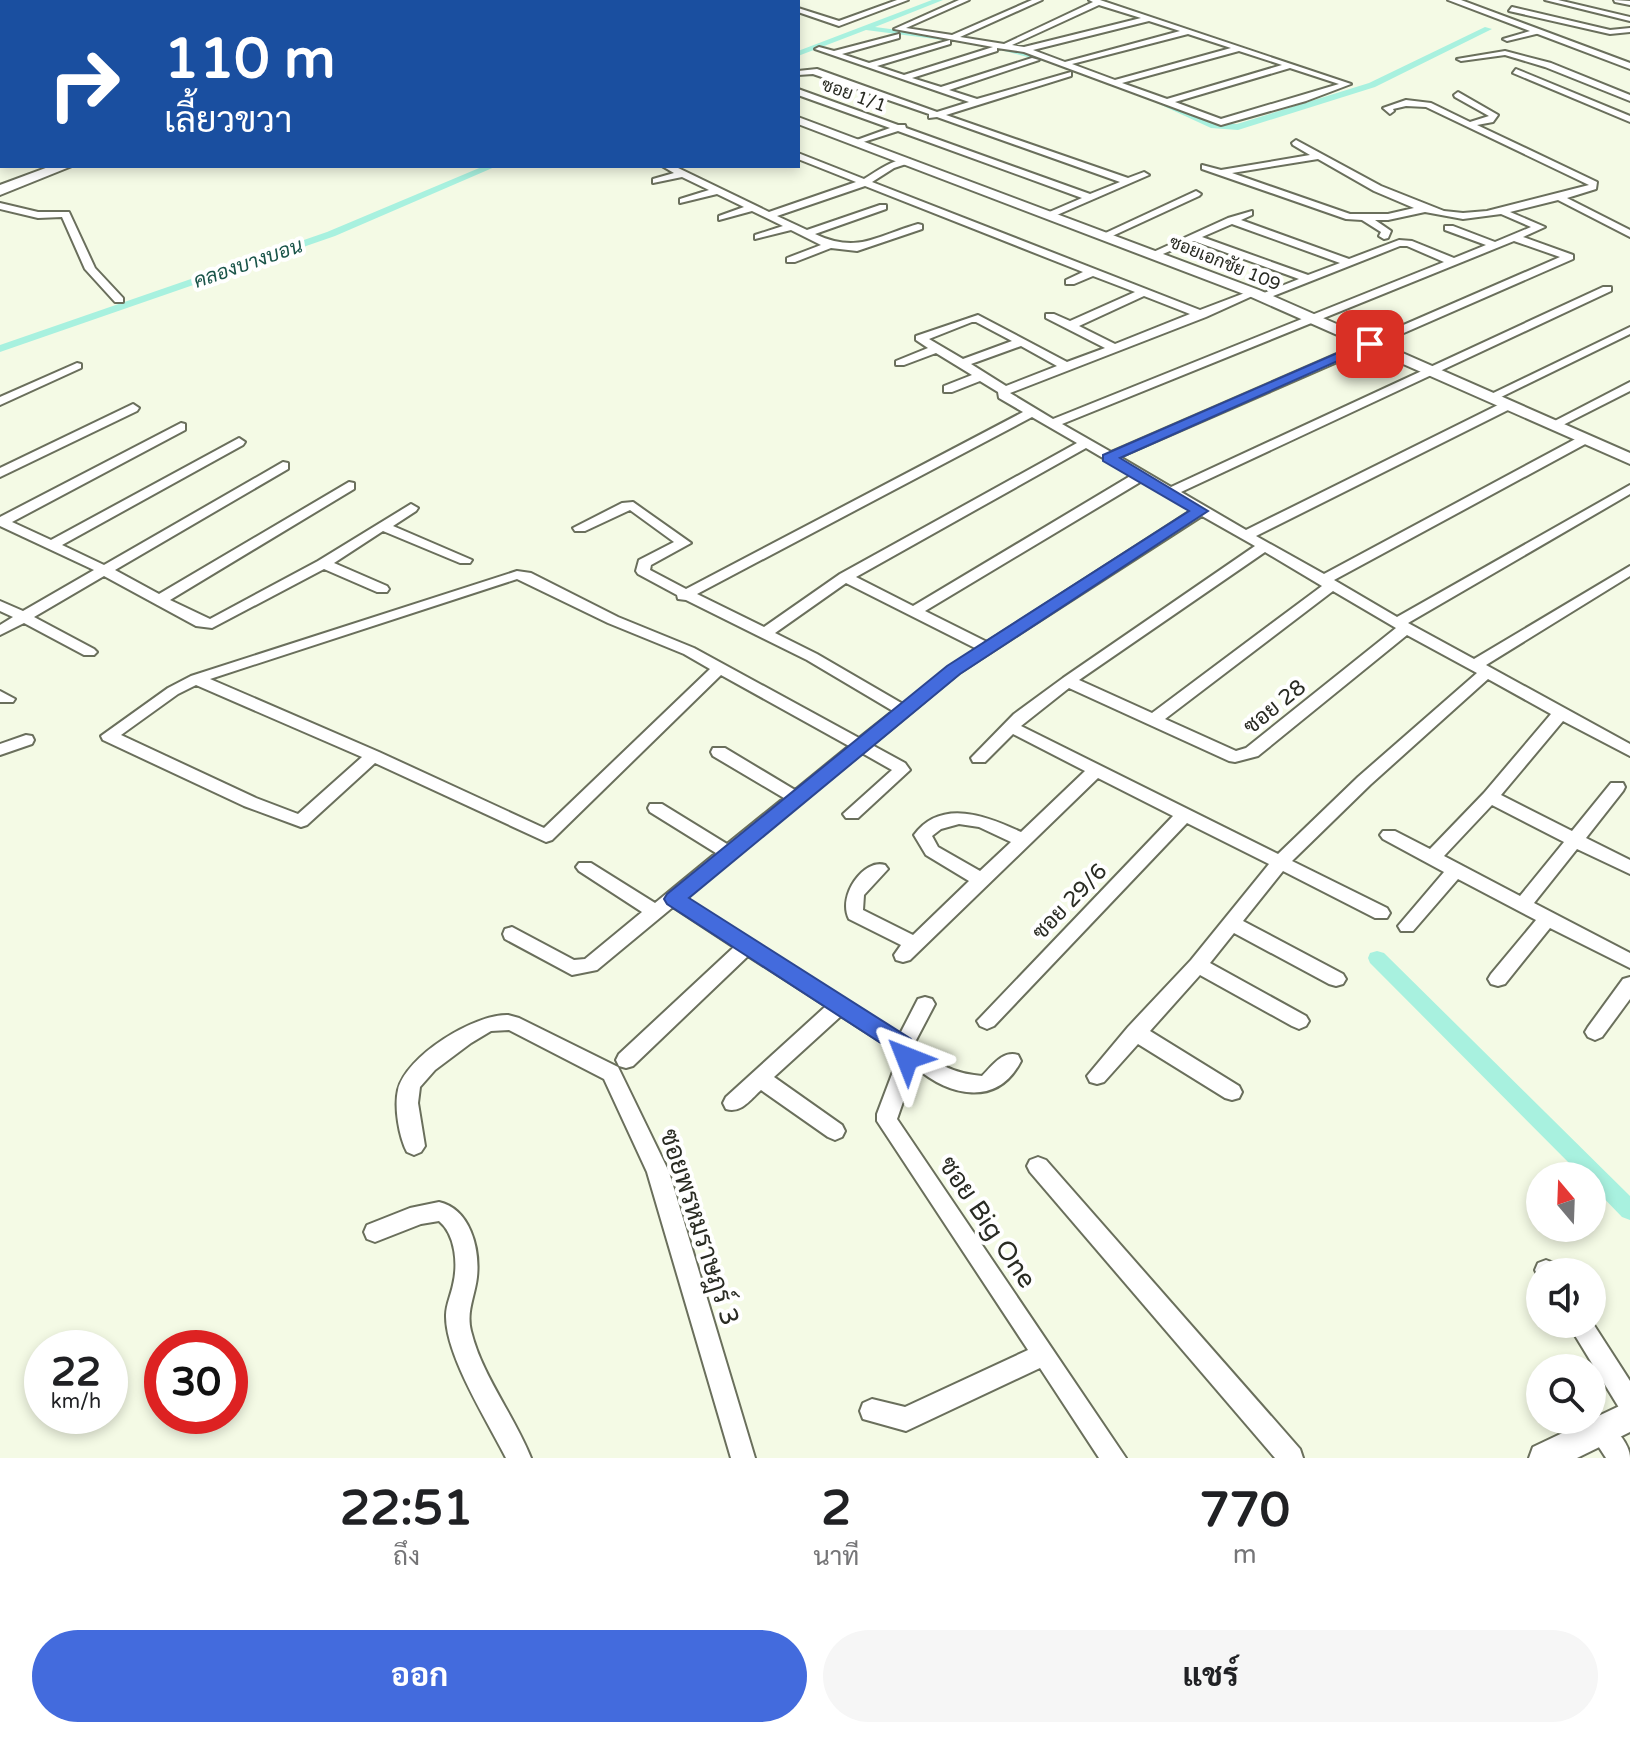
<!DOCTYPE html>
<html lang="th">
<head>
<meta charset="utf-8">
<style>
	:root { --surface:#fff; --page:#f6f6f6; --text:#202124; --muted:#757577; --accent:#436bdd }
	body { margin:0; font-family:"Varela Round",Sarabun,sans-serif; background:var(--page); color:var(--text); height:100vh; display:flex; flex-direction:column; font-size:30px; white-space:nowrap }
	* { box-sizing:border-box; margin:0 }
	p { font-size:26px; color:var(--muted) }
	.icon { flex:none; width:44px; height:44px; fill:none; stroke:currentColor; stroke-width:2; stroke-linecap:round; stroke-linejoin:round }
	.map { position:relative; height:1458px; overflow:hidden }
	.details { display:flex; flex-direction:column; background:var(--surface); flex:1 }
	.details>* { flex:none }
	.banner { position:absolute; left:0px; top:0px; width:800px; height:168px; box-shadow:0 4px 12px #0003; background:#1a4fa0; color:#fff; overflow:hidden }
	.needle { width:52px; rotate:341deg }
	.buttons { position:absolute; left:1526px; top:1162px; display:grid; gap:16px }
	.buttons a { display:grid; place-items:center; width:80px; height:80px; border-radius:50%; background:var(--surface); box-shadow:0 4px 12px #0003; font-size:40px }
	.speed { position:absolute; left:24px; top:1330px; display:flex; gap:16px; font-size:40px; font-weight:700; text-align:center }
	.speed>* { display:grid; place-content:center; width:104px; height:104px; border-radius:50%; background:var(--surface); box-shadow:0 4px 12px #0003; line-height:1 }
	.speed small { font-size:20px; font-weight:400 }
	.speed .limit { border:12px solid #d22; background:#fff; color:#111 }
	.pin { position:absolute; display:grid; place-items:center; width:68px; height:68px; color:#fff; margin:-34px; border-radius:16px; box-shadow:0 4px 12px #0006 }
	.me { position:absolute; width:88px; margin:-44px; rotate:315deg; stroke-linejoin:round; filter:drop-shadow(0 0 6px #0008) }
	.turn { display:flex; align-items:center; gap:28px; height:168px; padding:0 32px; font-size:36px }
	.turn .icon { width:104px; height:104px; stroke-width:2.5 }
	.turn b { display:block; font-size:56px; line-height:68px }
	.eta { display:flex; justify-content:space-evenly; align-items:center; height:136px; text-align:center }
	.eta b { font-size:48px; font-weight:700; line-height:56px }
	.primary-button { display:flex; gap:16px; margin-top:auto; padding:16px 32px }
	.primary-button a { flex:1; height:92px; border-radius:48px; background:var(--accent); color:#fff; font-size:32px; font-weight:700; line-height:92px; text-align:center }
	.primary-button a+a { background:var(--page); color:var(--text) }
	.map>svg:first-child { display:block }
</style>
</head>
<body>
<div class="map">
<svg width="1630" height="1458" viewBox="0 0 1630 1458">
	<rect width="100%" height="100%" fill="#f4fae5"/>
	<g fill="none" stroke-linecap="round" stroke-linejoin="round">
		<g fill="#a8f1df" fill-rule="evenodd">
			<polygon points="932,0 943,0 875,27 981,41 1062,63 1058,65 981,45 866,30 798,56 798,51"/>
			<polygon points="1485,27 1492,29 1375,87 1238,130 1211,128 1146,98 1153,96 1215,123 1237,124 1369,83"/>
			<rect x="0" y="43" width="2" height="4"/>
			<polygon points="484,166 497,166 335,236 0,352 0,345 327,232"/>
			<polygon points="1377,951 1384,953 1630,1196 1630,1220 1622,1217 1592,1186 1592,1176 1582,1176 1370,963 1368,958 1370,953"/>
		</g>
		<defs>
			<g id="minor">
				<rect x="6" y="0" width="8" height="2"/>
				<polygon points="706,0 716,0 718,2 708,2"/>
				<polygon points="735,0 740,0 741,2 732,2"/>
				<polygon points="897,0 908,0 839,26 798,12 798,8 839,21"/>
				<path d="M959,0H969L906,28L952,35L1032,0H1042L960,37L1004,44L1093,2L1089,0H1100L1351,84L1306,101L1221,125L1024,52L997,48V51L912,78L941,87L1032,58L1039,60L949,90L977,99L1071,72V76L946,115L1128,178L1144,172L1149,175L1050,218L1045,215L1047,213L1082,198L898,131L854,145V141L890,128L798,95V89L898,125H905L906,128L1090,194L1120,182L937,117L929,118V114L813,74L798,75V71L817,69L937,112L969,102L815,49L819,47L834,51L899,34V38L842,54L869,63L950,40V44L877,66L904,75L993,47L894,29ZM1099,5L1141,18L1024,47L1012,45ZM1149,21L1180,31L1065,62L1033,50ZM1188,34L1231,48L1115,80L1072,64ZM1239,51L1282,65L1167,99L1122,83ZM1290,68L1339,84L1221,119L1175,102Z"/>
				<polygon points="1545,0 1558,0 1630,17 1630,21"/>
				<polygon points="1614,0 1630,1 1630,5 1615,2"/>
				<polygon points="1512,7 1610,30 1630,28 1630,32 1610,34 1509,11"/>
				<polygon points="1537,29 1540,33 1507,41 1503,39"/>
				<polygon points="1505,51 1551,63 1630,95 1630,101 1545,67 1505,55 1461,61 1457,59"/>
				<polygon points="1516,69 1630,116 1630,122 1513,73"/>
				<path d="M1458,92L1498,115L1493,122L1477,125L1597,182L1596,189L1567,198L1630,230V237L1558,200L1510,212L1545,227L1523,237L1573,255V259L1120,457L1171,487L1603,287H1611V291L1181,492L1246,530L1504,402H1512V408L1256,536L1324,574L1581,436H1589V442L1334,580L1397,617L1630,485V494L1408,623L1474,659L1630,566V576L1486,665L1630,744V756L1563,721L1501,795L1572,831L1611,783H1623L1625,787L1623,791L1586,838L1630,860V874L1577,849L1534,903L1630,953V968L1550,928L1505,984L1498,986L1491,984L1488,979L1491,974L1536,920L1458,879L1413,931H1401L1398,926L1444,872L1383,839L1380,835L1383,831H1395L1430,849L1484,793L1551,714L1488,679L1370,785L1292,861L1387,908L1390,913L1387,918H1375L1283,871L1243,921L1343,974L1346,979L1343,984L1336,986L1329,984L1234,933L1210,963L1306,1016L1309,1021L1306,1026L1299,1029L1292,1026L1200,975L1150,1031L1239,1086L1242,1092L1239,1098L1232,1100L1225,1098L1138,1044L1104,1082L1097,1084L1090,1082L1087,1076L1128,1027L1191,960L1269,864L1187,823L994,1026L987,1029L980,1026L977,1021L1173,816L1098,778L910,960L903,962L896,960L894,955L901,945L849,919C837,896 864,858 885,865L888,869L864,895L863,910L913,935L969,881L926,855L914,835C941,798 987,816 1021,832L1085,771L1013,734L985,762H973L971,758L1014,714L1063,678L1255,546L1202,516L959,673L872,745L905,763L910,770L858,818H846L843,814L892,770L862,753L685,898L900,1034L918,999L925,997L932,999L935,1004L914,1044C938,1064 950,1073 982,1076C992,1066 1003,1050 1018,1055L1021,1061C997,1108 949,1096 915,1067L897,1119L1126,1458H1099L1040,1368L906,1431L863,1419L860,1411L863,1403L872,1399L905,1407L1028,1350L877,1121V1114L897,1061L894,1050L841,1016L774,1077L842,1125L845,1131L842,1137L835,1140L828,1137L761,1090C751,1099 741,1114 726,1109L723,1103L726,1097L826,1006L748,956L633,1066L626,1068L619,1066L616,1060L619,1054L734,947L673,907L597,970L572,975L505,939L503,934L505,929L512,927L574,960L585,959L642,912L579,871L576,867L579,863H591L655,903L716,853L650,812L648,808L650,804H662L727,844L784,798L713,756L711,752L713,748H725L795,790L849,746L721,675L552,840L546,842L375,763L307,825L301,827L244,806L103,740L101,736L168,688L191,676L517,571L531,573L618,617L694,648L859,738L893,711L807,660L686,600L678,599L677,595L638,574L636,571L639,560L674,542L630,510L585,531H575L573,528L622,503L633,502L691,543L651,565L650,570L686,589L1023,412L999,398L998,392L980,381L952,392H944V386L972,375L936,353L904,365H896V361L928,348L916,340V336L978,315L1067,362L1105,348L1046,318V314H1054L1070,321L1135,292L1093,276L1074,284H1066V280L1083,272L865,186L777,216L807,230L880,205H886V209L815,234C858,254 876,236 918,224L922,225V229L857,251L831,248L795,262H787V258L821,245L791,230L755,239V235L783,226L752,211L719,220V216L744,207L717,194L680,203V199L709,190L682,177L653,183V179L674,173L662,166H674L769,212L856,182L798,159V153L864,179C879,170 892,159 909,159V163L894,168L872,182L1200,310L1250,291L1259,293L1206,317L1010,393L1053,419L1444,262L1407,246H1400L1263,300L1259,299V295L1299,279L1194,241L1158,256L1149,254L1228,218L1252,211V215L1241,220L1349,259L1399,240L1412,241L1454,258L1486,245L1445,230V226H1453L1495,242L1531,227L1501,214L1463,219L1425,212L1388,220H1375L1391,231L1388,238L1384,239L1379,236L1381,232L1362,220L1346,219L1202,169V165L1221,170L1310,155L1293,145L1292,143L1296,140L1381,186L1444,211L1463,213L1487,211L1589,185L1426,107L1406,106L1393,109L1394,111L1390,114L1383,108L1406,100L1431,103L1470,122L1489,116L1455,97L1454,95ZM1318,159L1374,191L1414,208L1388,214H1350L1232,173ZM1232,224L1340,263L1308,275L1202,237ZM1514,241L1560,257L1111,452L1062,424ZM1144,296L1190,314L1115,344L1079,326ZM972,322H976L1012,341L963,359L929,339ZM1021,346L1057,366L1006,386L971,364ZM1032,417L1077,443L840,574L764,627L697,594ZM1086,448L1132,475L913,606L856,577ZM1142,481L1192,510L987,642L925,611ZM1265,552L1322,586L1152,713L1079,680ZM517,579L608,623L684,654L710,669L544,828L379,752L210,679ZM846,583L977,649L949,667L903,704L817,654L775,633ZM1333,591L1396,628L1246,748L1236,751L1165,719ZM1407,635L1477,673L1358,777L1278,854L1021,726L1069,688L1229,761L1235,762L1258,756ZM196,685L362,757L298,814L256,798L121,735L178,694ZM1492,805L1564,842L1520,896L1444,856ZM959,824L979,827L1011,842L980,871L938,847L932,836L941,829Z"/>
				<polygon points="1196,191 1201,194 1199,196 1108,238 1099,236"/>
				<polygon points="0,203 38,212 69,212 95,268 123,298 123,302 115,302 85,269 62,217 38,218 0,209"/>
				<polygon points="1630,327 1630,334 1495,400 1491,401 1485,397"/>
				<polygon points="77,363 81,364 81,368 0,405 0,397"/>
				<polygon points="1630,382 1630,391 1557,428 1553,429 1547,425"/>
				<polygon points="133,404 139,408 137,411 0,477 0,468"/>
				<polygon points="181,423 185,424 185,430 12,522 51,540 239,438 245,442 243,445 62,545 104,565 283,462 288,463 288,469 115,570 159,594 349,482 354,483 354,489 170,600 210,619 318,561 411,504 418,508 416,511 393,526 472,560 470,563 460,563 383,531 334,563 387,586 389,589 387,592 377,592 324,569 212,628 196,626 104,576 34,617 94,649 97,652 94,655 84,655 24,623 0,635 0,625 13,617 0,611 0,601 23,611 94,570 0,526 0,517"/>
				<polygon points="0,691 15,699 13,702 0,702"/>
				<polygon points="26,735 32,736 34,740 32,744 0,755 0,744"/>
				<polygon points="1630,977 1630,999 1602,1037 1595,1040 1588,1037 1585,1032 1588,1027 1623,979"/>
				<path d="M508,1015L519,1018L618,1067L669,1172L755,1458H731L647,1172L604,1079L509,1030L491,1031L471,1043L435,1070L420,1087L418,1103L425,1146L421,1152L414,1155L407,1152C399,1137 394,1107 398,1090C406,1056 474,1014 508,1015Z"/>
				<polygon points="1038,1157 1046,1160 1300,1449 1303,1458 1275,1458 1030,1172 1027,1166 1030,1160"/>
				<path d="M439,1202C470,1209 480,1248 477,1277C475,1296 466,1311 471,1331C482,1376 514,1415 531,1458H506C488,1422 445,1355 446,1315C446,1305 451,1295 453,1285C458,1265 456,1235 439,1221L421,1224L375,1242L367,1239L364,1232L367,1225L410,1208Z"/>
				<polygon points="1546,1260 1554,1263 1558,1272 1540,1272 1540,1280 1535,1270 1538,1263"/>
				<polygon points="1592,1322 1630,1381 1630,1415 1621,1411 1568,1324"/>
				<path d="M1601,1420C1614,1425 1630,1444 1630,1458H1606L1589,1432L1592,1424Z"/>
			</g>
			<g id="tertiary">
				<polygon points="505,0 518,0 520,2 507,2"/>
				<polygon points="1448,0 1461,0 1630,63 1630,69"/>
				<polygon points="798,117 1259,290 1630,453 1630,464 1249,296 798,124"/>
				<polygon points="1630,1401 1630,1432 1577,1458 1529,1458 1533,1447"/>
			</g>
			<polygon id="secondary" points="434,0 447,0 448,2 435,2"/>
			<g id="primary">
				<polygon points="499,0 515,0 498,2"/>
				<polygon points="51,166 72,166 0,195 0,185"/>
			</g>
		</defs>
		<use href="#minor" stroke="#6a6f5c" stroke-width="4"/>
		<use href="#tertiary" stroke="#6a6f5c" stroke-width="4"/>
		<use href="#secondary" stroke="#6a6f5c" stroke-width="4"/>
		<use href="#primary" stroke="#6a6f5c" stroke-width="4"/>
		<use href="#minor" fill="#fff" fill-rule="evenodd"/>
		<use href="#tertiary" fill="#fff" fill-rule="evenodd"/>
		<use href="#secondary" fill="#fff" fill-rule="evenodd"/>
		<use href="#primary" fill="#fff" fill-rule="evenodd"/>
	</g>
	<polygon fill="#436bdd" stroke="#2c4690" stroke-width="2" points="1365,341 1376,344 1120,458 1208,511 960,674 689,898 911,1039 919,1058 915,1065 907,1068 899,1065 893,1051 667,904 664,899 667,894 947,666 1189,511 1103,461 1103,455"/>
	<g text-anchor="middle" stroke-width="8" stroke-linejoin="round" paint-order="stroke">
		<g font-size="18" fill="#292b23" stroke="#fff">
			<text transform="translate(854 95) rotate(20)" y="6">ซอย 1/1</text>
			<text transform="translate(1225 263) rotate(22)" y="6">ซอยเอกชัย 109</text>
		</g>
		<g font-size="20" font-style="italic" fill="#195449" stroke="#fff">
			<text transform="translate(248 263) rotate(-19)" y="7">คลองบางบอน</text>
		</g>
		<g font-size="22" fill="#292b23" stroke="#fff">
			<text transform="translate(1274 706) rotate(-39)" y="8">ซอย 28</text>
			<text transform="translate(1069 901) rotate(-46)" y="8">ซอย 29/6</text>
		</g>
		<g font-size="26" fill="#292b23" stroke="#fff">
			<text transform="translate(988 1222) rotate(56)" y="9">ซอย Big One</text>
			<text transform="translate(700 1227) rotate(72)" y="9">ซอยพรหมราษฎร์ 3</text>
		</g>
	</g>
</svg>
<div class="buttons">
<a><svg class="needle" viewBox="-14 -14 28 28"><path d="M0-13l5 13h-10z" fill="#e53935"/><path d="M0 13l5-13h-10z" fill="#757577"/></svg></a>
<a><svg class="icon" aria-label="sound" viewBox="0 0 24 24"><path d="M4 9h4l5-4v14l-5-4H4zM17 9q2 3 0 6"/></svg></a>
<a><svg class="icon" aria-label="search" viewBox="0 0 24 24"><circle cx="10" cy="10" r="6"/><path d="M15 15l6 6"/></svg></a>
</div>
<div class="speed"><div>22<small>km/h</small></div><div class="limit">30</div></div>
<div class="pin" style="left:1370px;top:344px;background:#d93025"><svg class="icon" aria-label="arrive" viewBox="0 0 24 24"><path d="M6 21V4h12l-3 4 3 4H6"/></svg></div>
<svg class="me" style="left:907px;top:1058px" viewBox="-20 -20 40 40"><path d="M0-17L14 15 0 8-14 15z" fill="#436bdd" stroke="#fff" stroke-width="4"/></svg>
<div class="banner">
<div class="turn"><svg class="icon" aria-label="right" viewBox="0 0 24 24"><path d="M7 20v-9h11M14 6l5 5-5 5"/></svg><div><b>110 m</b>เลี้ยวขวา</div></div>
</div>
</div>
<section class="details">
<div class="eta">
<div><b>22:51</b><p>ถึง</p></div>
<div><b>2</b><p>นาที</p></div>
<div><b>770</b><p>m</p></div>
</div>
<div class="primary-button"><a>ออก</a><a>แชร์</a></div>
</section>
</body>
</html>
